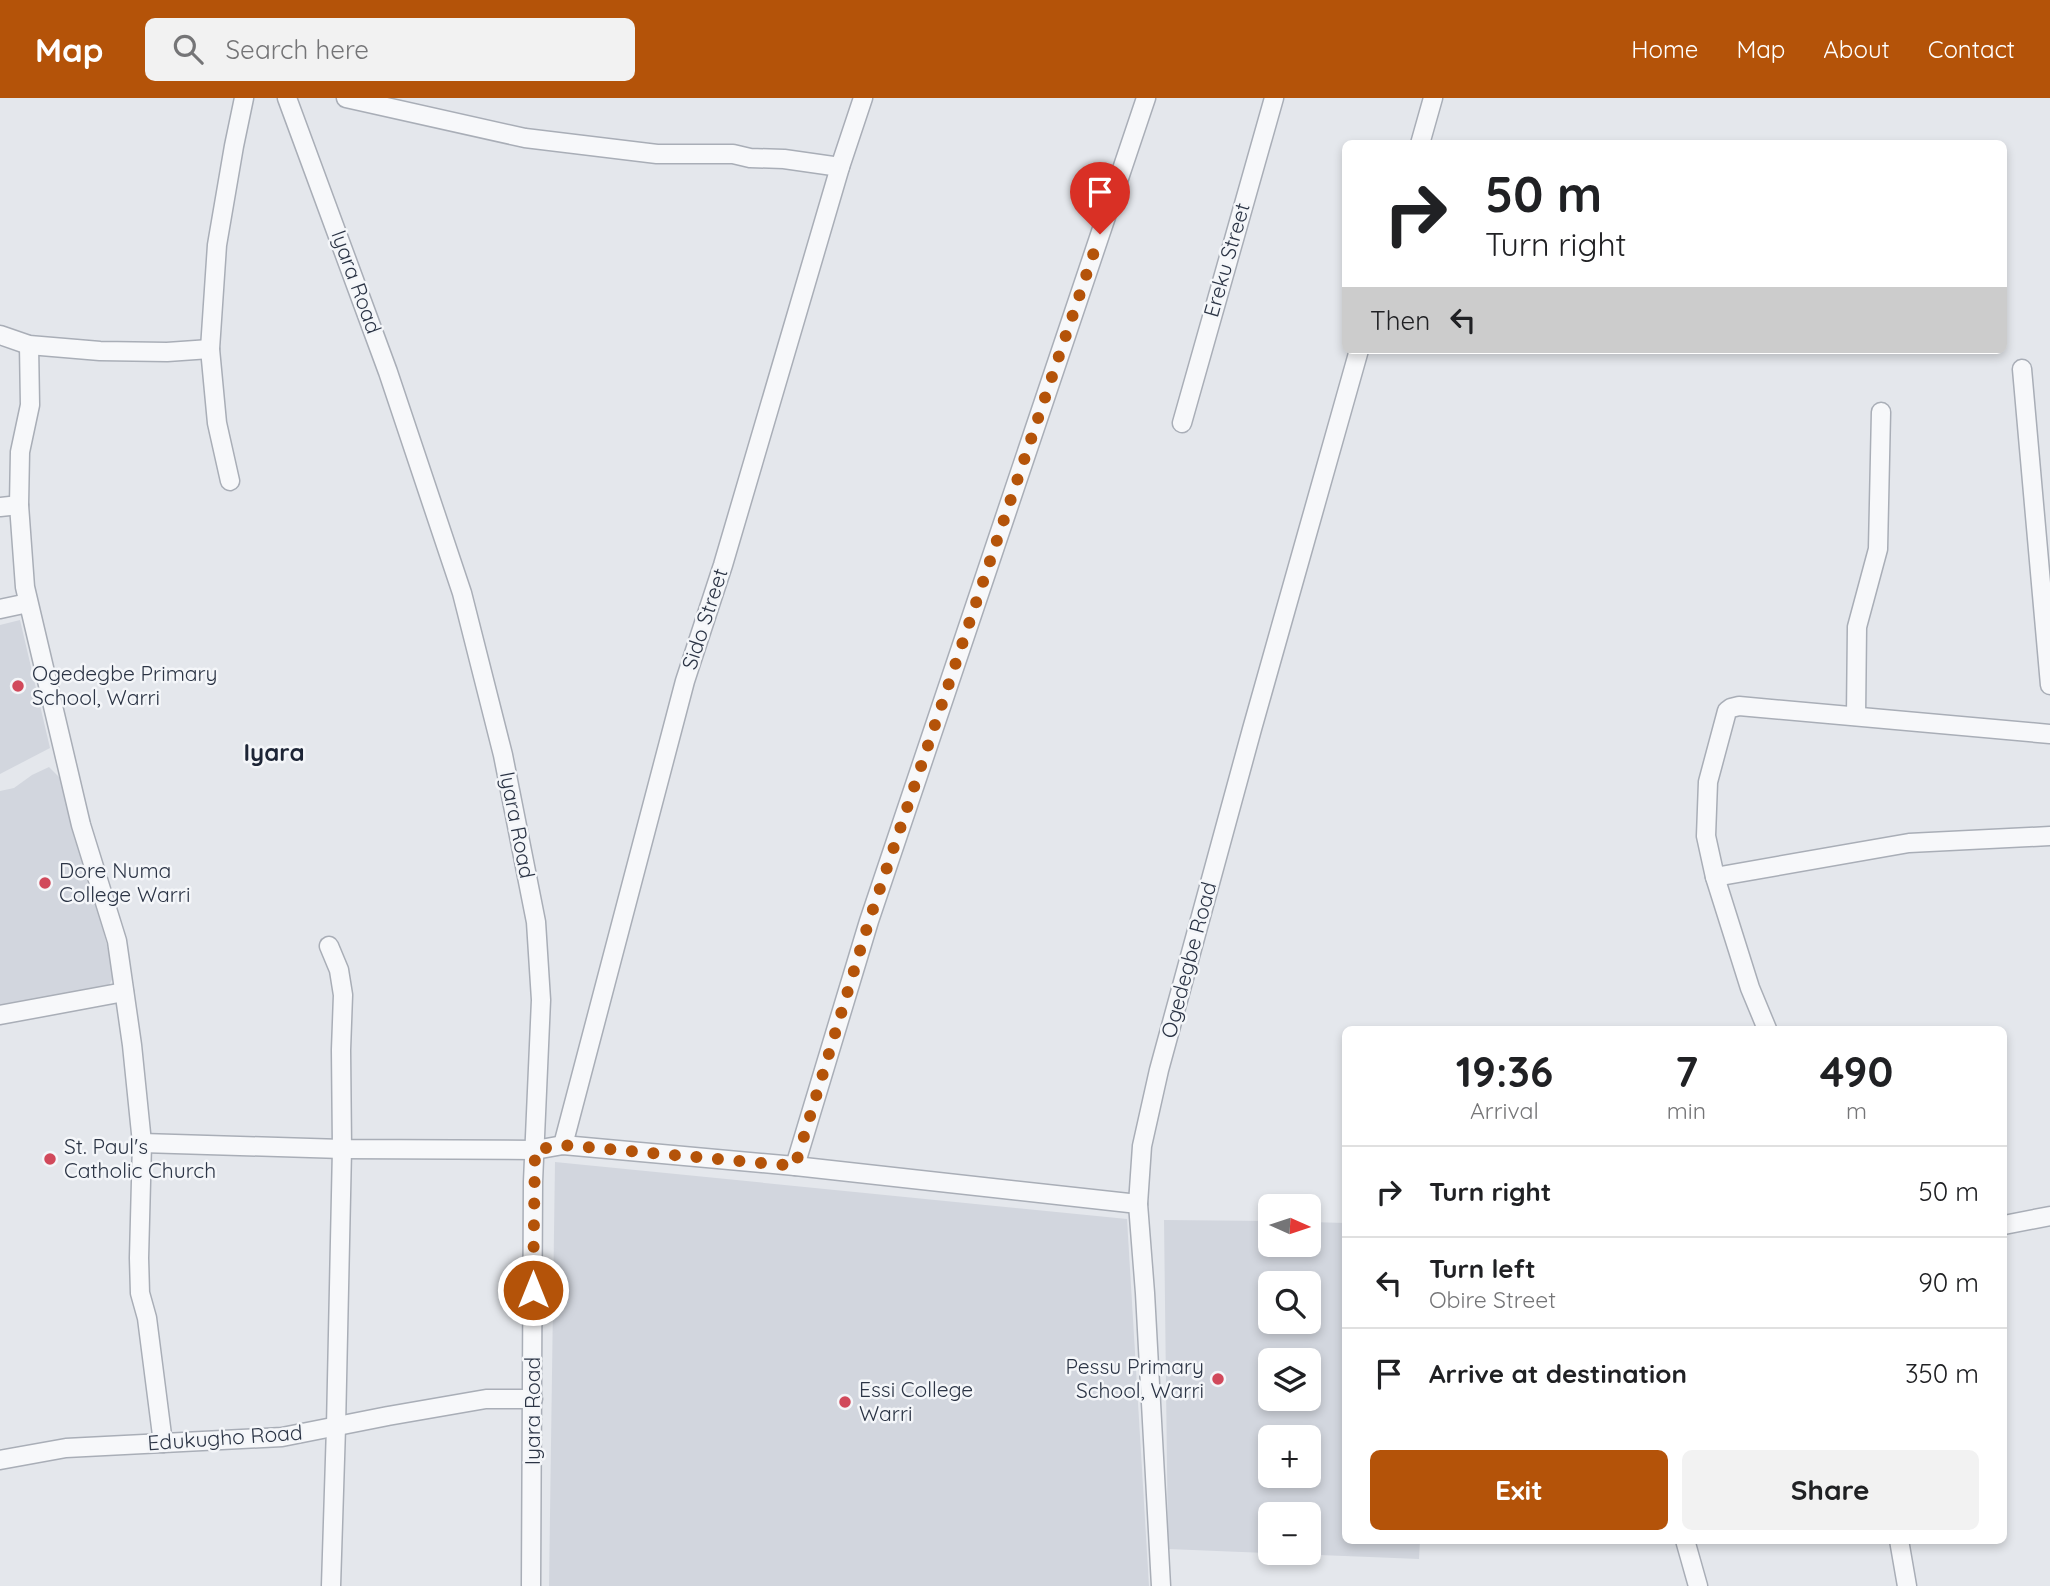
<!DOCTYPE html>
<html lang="en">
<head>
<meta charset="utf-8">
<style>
	:root { --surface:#fff; --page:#f2f2f2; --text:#202124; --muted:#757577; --line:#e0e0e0; --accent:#b45309 }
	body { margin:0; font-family:Quicksand,sans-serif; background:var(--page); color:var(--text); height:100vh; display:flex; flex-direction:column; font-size:26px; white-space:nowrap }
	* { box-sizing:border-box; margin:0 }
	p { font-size:23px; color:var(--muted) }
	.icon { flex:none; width:38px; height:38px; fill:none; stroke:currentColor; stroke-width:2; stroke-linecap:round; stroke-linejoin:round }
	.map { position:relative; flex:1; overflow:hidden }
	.drawer { position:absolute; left:1342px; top:928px; width:665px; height:518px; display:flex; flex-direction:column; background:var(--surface); border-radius:10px; box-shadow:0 4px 10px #0003 }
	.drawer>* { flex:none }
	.guide { position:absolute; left:1342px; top:42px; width:665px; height:214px; border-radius:10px; box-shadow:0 4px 10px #0003; background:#fff; color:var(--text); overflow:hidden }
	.needle { width:46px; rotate:93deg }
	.controls { position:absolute; left:1258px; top:1096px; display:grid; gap:14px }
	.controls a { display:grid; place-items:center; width:63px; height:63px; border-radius:10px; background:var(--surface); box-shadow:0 4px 10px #0003; font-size:35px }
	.pin { position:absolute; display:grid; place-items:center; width:60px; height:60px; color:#fff; margin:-72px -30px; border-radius:50% 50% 50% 0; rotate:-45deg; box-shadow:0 0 7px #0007 }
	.pin .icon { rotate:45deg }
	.me { position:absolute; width:77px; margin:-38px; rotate:0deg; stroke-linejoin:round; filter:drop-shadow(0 0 5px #0008) }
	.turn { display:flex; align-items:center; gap:24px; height:147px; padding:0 28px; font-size:32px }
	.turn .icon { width:91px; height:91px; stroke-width:2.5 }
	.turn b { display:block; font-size:49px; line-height:60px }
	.then { display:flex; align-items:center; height:66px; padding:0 28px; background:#0003; gap:14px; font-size:26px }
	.eta { display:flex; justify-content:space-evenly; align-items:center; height:119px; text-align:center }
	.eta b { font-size:42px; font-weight:800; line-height:49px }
	.cta { display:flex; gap:14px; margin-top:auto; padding:14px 28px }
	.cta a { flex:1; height:80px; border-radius:10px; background:var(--accent); color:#fff; font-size:28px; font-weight:800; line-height:80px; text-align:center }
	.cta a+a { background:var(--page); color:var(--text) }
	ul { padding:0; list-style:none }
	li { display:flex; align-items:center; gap:21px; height:91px; padding:0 28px; border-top:2px solid var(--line) }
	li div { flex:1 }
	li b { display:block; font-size:26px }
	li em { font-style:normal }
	header { display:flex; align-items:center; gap:42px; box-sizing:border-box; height:98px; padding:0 35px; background:var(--accent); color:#fff }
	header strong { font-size:33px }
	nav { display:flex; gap:38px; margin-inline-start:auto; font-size:24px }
	.search { width:490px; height:63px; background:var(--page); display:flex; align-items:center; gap:18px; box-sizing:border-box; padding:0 24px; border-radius:10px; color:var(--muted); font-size:26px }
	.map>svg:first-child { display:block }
</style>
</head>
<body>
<header>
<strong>Map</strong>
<div class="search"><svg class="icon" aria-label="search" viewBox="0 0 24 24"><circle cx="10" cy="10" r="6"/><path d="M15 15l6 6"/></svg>Search here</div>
<nav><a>Home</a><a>Map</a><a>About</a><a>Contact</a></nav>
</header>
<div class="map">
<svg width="2050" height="1488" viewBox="0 0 2050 1488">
	<rect width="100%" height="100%" fill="#e4e7ec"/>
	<g fill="#d2d6de" fill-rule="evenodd">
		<polygon points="20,522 50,650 0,676 0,527"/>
		<polygon points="49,669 61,681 115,876 108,889 0,909 0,693 14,690 32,677"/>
		<polygon points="555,1064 1127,1121 1149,1488 549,1488"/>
		<path d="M1164,1122L1270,1123V1146H1309V1124L1346,1125V1442H1420L1419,1461L1168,1451ZM1270,1185H1309V1223H1270ZM1270,1262H1309V1300H1270ZM1270,1339H1309V1377H1270ZM1270,1416H1309V1454H1270Z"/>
	</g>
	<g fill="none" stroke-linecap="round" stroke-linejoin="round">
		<defs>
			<g id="minor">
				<polyline points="287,0 388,274 462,495 503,657 536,824 541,902 533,1084 531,1488"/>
				<polyline points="346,0 525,40 657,56 733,56 750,60 784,61 840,69"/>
				<polyline points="1420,46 1433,0"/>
				<polyline points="0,237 29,247 100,253 167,254 210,251"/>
				<polyline points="29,247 30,307 20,354 19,407 25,489 81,727 117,843 132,947 142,1045 139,1160 140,1195 147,1220 163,1345"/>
				<polyline points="2022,271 2050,587"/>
				<polyline points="1182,325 1274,0"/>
				<polyline points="230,383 217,325 210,251 217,147 234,48 244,0"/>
				<polyline points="0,409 19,407"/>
				<polyline points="0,511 28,505"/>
				<polyline points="1856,618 1857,529 1878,451 1881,314"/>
				<polyline points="1715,779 1909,745 2050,738"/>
				<polyline points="329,848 339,872 343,897 341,952 342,1051 336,1329 331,1488"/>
				<polyline points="0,917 124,894"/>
				<polyline points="1767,931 1750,890 1715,779 1706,738 1708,684 1727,613 1731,610 1739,608 2050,636"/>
				<polyline points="142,1045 342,1051 535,1052 563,1047 795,1068 1138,1106"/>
				<polyline points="563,1047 685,583 723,467 840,69 863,0"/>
				<polyline points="795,1068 869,823 1146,0"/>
				<polyline points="2004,1127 2050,1118"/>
				<polyline points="0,1362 66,1350 282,1339 388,1318 486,1301 533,1301"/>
				<polyline points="1685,1442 1698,1488"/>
				<polyline points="1899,1442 1907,1488"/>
				<polyline points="1161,1488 1145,1195 1138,1106 1142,1048 1159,972 1252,631 1359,252"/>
			</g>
		</defs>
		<use href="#minor" stroke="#a9aeb7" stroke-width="21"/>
		<use href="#minor" stroke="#f7f8fa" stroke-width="18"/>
	</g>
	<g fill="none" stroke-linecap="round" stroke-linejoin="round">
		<polyline stroke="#b45309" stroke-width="12" stroke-dasharray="0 21.6" points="533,1192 535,1052 563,1047 795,1068 869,823 1100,136"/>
	</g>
	<g fill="#d1495b" stroke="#f4f6f9" stroke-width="2.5">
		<circle cx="18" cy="588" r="7"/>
		<circle cx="45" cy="785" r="7"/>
		<circle cx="50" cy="1061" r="7"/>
		<circle cx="1218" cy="1281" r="7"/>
		<circle cx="845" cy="1304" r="7"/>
	</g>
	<g text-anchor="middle" stroke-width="5" stroke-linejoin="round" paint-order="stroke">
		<g font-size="21" fill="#2b3445" stroke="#f4f6f9">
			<text transform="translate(1227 162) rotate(-74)" y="7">Ereku Street</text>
			<text transform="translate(356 184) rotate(70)" y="7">Iyara Road</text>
			<text transform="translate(705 521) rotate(-72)" y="7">Sido Street</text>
			<text transform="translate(517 727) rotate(79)" y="7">Iyara Road</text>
			<text transform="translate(1189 862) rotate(-75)" y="7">Ogedegbe Road</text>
			<text transform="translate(533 1313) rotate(-90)" y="7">Iyara Road</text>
			<text transform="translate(225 1340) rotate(-4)" y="7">Edukugho Road</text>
		</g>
		<g font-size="21" fill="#2b3445" stroke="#f4f6f9" text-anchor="start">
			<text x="32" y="583">Ogedegbe Primary<tspan x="32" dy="24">School, Warri</tspan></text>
			<text x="59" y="780">Dore Numa<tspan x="59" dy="24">College Warri</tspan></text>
			<text x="64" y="1056">St. Paul's<tspan x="64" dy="24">Catholic Church</tspan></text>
			<text x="1204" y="1276" text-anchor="end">Pessu Primary<tspan x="1204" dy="24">School, Warri</tspan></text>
			<text x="859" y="1299">Essi College<tspan x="859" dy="24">Warri</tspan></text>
		</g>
		<g font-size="24" font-weight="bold" fill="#1d2536" stroke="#f4f6f9">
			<text x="274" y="663">Iyara</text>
		</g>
	</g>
</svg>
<div class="controls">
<a><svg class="needle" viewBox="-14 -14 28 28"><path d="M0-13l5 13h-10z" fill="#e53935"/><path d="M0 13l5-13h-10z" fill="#757577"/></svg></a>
<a><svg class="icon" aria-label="search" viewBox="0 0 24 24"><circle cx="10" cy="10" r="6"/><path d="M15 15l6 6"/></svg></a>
<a><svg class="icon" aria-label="layers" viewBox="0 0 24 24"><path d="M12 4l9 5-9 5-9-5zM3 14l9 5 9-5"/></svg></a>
<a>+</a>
<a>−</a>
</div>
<div class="pin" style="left:1100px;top:136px;background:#d93025"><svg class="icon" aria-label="arrive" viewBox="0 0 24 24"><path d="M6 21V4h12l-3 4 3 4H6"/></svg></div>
<svg class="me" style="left:533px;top:1192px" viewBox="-20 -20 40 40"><circle r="17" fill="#b45309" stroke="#fff" stroke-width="3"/><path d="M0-11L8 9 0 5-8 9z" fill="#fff"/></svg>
<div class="guide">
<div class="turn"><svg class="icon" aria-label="right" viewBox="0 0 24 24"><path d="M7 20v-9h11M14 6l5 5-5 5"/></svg><div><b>50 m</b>Turn right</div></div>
<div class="then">Then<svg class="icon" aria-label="left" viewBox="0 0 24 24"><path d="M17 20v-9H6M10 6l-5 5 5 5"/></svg></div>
</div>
<section class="drawer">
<div class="eta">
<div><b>19:36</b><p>Arrival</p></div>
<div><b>7</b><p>min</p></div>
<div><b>490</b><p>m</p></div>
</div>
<ul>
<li><svg class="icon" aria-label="right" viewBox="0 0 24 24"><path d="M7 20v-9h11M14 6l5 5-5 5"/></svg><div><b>Turn right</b></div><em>50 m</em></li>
<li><svg class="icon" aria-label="left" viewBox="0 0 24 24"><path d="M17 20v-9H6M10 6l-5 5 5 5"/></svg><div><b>Turn left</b><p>Obire Street</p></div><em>90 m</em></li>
<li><svg class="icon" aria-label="arrive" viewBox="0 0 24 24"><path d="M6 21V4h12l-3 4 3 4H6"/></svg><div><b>Arrive at destination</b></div><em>350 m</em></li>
</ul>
<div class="cta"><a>Exit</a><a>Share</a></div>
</section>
</div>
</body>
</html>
